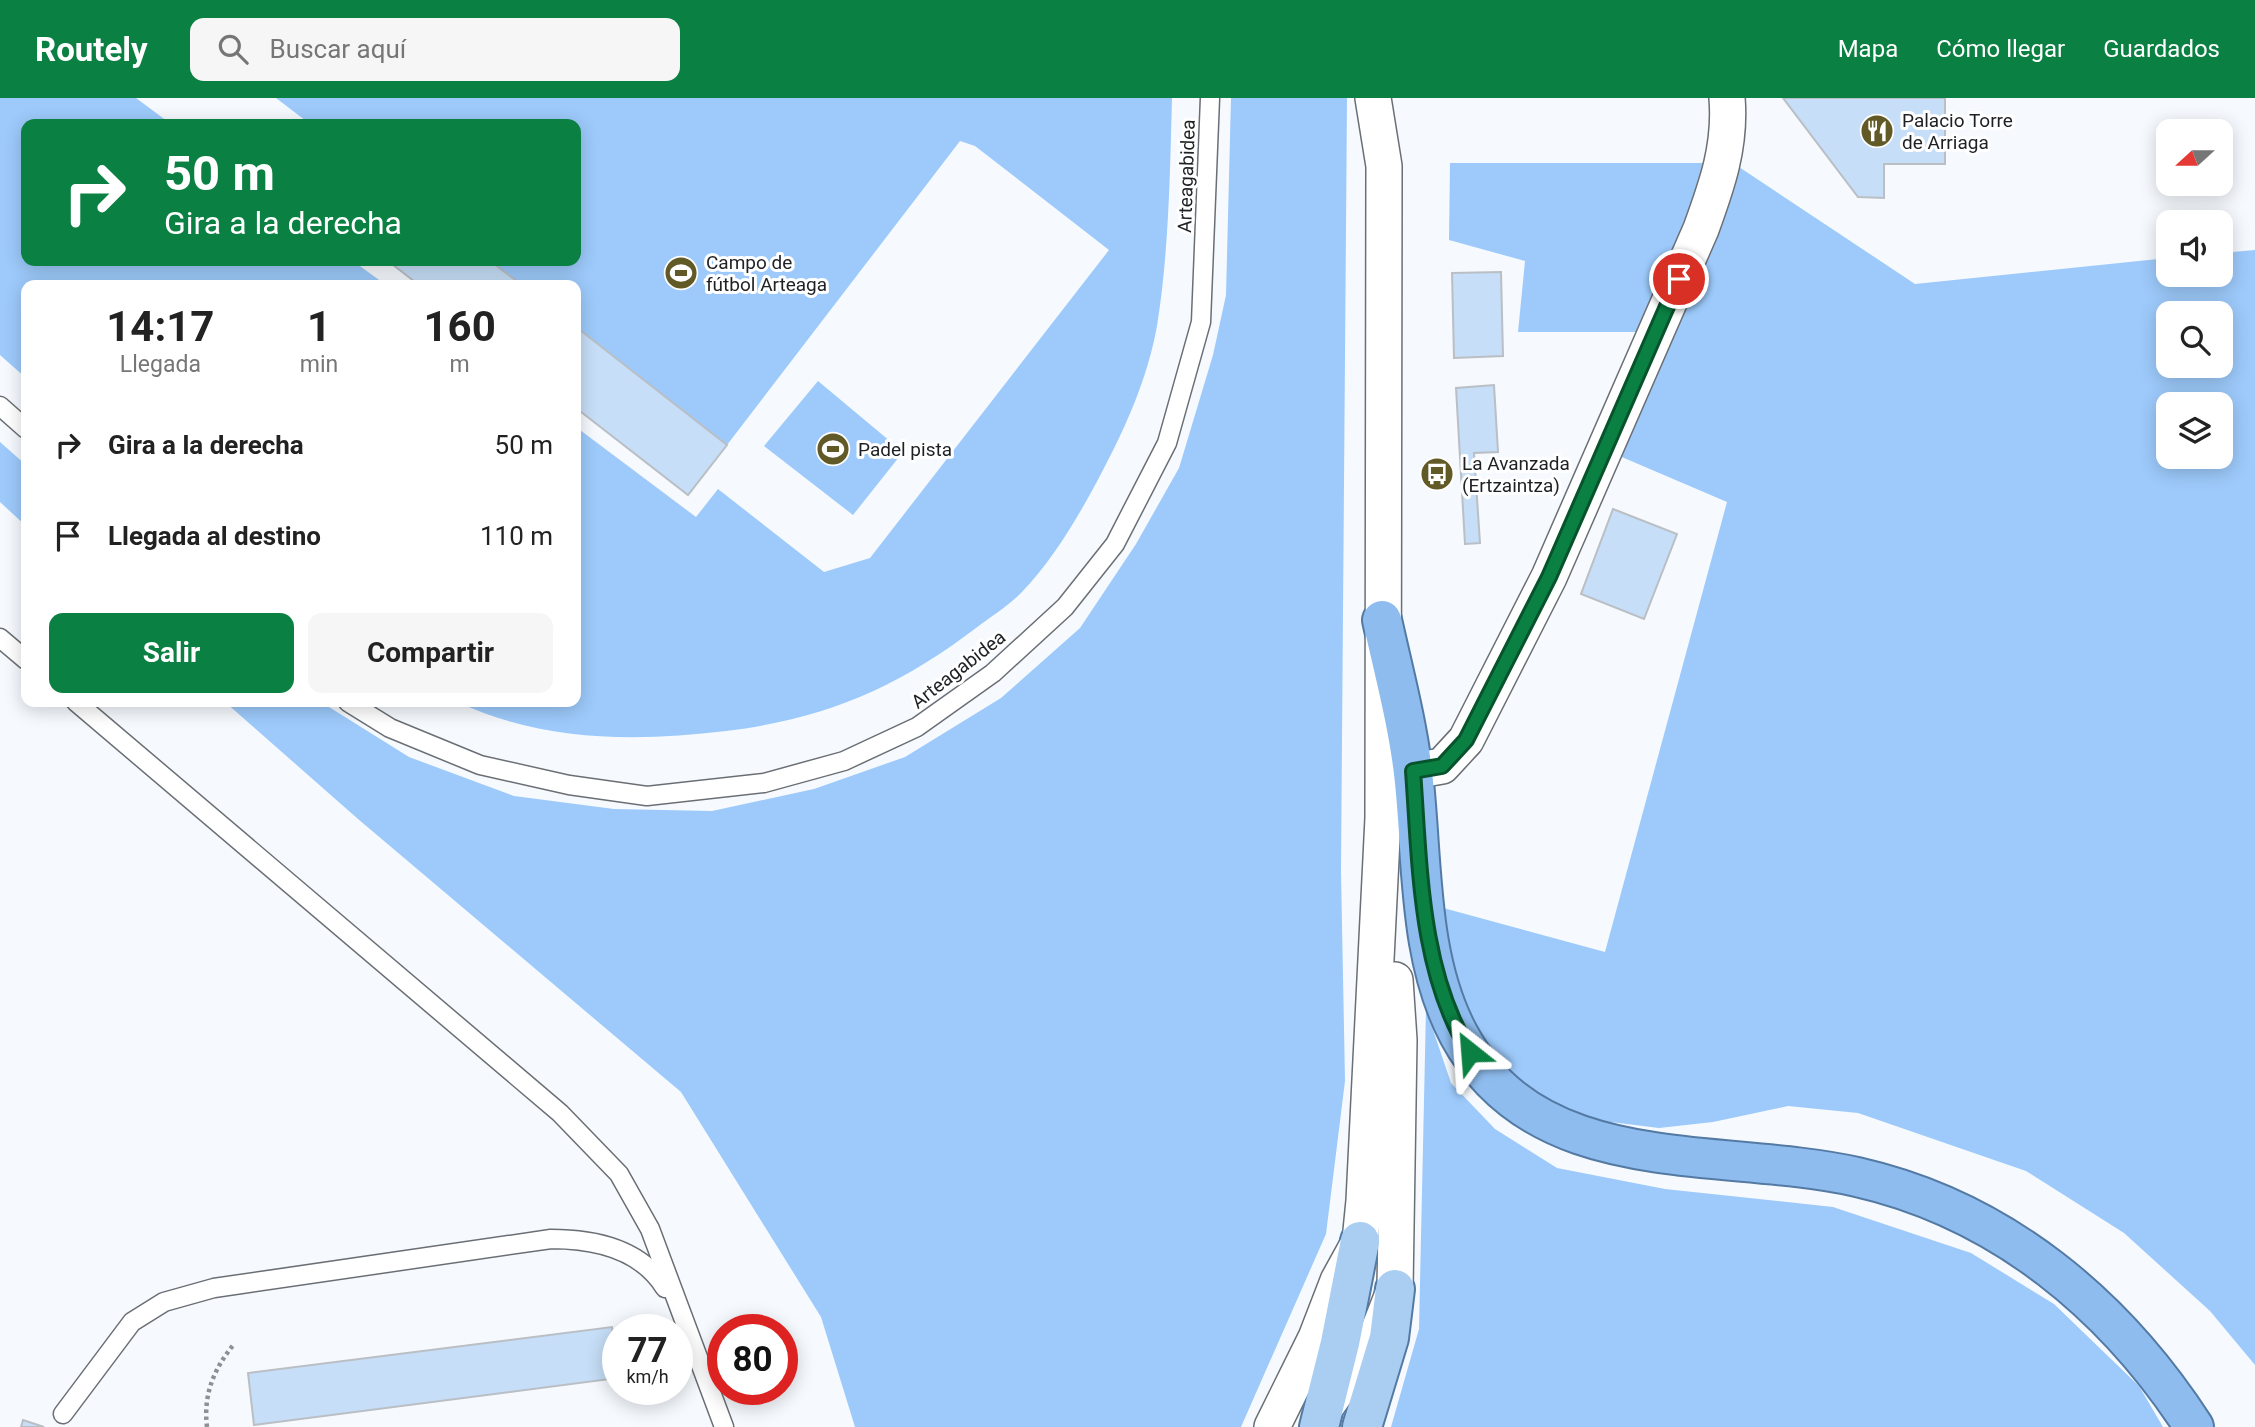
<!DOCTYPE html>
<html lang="es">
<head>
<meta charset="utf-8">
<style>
	:root { --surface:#fff; --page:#f6f6f6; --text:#222; --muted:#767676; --accent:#0b8043 }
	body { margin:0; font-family:Roboto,sans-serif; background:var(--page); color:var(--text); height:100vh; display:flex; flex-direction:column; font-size:26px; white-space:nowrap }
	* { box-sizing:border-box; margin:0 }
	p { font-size:23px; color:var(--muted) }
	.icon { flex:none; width:38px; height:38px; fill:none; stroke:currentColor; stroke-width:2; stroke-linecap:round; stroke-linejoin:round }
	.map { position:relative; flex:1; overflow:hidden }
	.sheet { position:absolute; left:21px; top:182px; width:560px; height:427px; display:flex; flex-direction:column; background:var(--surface); border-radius:14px; box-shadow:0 4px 18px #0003 }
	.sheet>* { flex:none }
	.top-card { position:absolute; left:21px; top:21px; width:560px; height:147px; border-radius:14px; box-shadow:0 4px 18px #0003; background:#0b8043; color:#fff; overflow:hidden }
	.needle { width:46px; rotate:249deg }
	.tools { position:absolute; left:2156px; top:21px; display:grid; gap:14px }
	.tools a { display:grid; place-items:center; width:77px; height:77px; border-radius:14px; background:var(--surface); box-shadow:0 4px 18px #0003; font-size:35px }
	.speed { position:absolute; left:602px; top:1216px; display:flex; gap:14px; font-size:35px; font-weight:700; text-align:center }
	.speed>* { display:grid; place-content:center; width:91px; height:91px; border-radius:50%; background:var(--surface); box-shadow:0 4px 18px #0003; line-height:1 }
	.speed small { font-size:18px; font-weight:400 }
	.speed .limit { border:10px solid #d22; background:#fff; color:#111 }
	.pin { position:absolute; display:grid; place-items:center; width:60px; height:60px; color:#fff; margin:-30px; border:4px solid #fff; border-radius:50%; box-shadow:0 2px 7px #0007 }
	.me { position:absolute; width:77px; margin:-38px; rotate:332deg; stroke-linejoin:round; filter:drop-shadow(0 0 5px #0008) }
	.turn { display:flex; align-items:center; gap:24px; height:147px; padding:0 28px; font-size:32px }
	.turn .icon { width:91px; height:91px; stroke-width:2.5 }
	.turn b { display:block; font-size:49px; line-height:60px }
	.eta { display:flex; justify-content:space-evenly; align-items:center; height:119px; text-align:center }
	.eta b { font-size:42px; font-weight:700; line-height:49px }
	.action { display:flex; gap:14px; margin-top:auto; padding:14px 28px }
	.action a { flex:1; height:80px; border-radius:14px; background:var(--accent); color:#fff; font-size:28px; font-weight:700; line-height:80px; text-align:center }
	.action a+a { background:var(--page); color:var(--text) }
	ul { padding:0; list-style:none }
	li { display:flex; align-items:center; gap:21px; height:91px; padding:0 28px }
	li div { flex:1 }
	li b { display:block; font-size:26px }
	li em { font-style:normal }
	header { display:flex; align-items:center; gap:42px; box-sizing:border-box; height:98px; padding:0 35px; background:var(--accent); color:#fff }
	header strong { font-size:33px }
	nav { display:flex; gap:38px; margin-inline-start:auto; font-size:24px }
	.search { width:490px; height:63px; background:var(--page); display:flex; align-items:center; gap:18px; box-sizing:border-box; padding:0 24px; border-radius:14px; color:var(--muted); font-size:26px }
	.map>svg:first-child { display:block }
</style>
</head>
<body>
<header>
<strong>Routely</strong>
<div class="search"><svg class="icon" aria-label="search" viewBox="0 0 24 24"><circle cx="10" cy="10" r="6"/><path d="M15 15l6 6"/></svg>Buscar aquí</div>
<nav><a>Mapa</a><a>Cómo llegar</a><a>Guardados</a></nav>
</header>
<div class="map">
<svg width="2255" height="1329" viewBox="0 0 2255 1329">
	<rect width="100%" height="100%" fill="#f6fafe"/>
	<g fill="#9dcafb" fill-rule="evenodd">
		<polygon points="0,0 136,0 171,26 26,26 26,163 353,163 386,187 26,187 26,280 0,257"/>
		<path d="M276,0H1172C1170,75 1169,153 1157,228C1148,278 1127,327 1103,372C1081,414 1055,460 1021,495C1008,508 990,519 976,530C897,590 825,621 726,633C635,644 542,644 458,604H576V329L696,419L718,391L824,474L870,460L1109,152L975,48L960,43L727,347L576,231V187H519L487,163H576V26H310Z"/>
		<polygon points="1231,0 1347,0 1341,773 1345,983 1326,1136 1241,1329 855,1329 821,1219 681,994 358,721 225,604 321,604 409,659 514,698 614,711 712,713 814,691 905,659 1001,600 1080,530 1136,446 1179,370 1213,257 1226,197"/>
		<path d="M1450,65H1733L1915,186L2168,160V177H2221V155L2255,152V1267L2210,1213L2124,1135L2026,1073L1858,1015L1788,1008L1713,1024L1659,1030L1578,1020L1530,994L1492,959L1462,901L1436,808L1605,854L1727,404L1596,348L1644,234H1518L1525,163L1449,142ZM2168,215H2221V268H2168ZM2168,306H2221V359H2168Z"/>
		<polygon points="818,283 903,354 853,417 764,348"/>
		<polygon points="0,344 26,367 26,428 0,404"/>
		<polygon points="1426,911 1451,985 1495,1031 1557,1070 1665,1091 1833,1109 1971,1155 2054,1206 2139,1288 2163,1329 1391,1329 1419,1231"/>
	</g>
	<g fill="#c6def7" stroke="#babfc5" stroke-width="2">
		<polygon points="1783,0 1945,0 1945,66 1884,66 1884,100 1858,99"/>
		<polygon points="388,163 490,163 522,187 419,187"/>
		<polygon points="1501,174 1503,258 1454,260 1452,175"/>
		<polygon points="576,229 727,347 688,397 576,310"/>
		<polygon points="1494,287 1498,354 1474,355 1480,445 1465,446 1456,290"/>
		<polygon points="1613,411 1677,436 1644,521 1581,496"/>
		<polygon points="612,1229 618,1280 254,1327 248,1275"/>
		<polygon points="23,1322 44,1329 21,1329"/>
	</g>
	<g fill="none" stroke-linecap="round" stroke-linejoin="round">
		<defs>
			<g id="service">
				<polyline points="0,308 26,331"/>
				<polyline points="0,540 26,562"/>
				<polyline points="76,604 560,1015 619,1076 650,1131 724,1329"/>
				<polyline points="348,604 390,630 480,667 569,687 647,698 764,685 844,663 917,629 993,575 1065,509 1115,446 1167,345 1201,224 1210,0"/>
				<path d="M63,1316L132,1224L164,1204L214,1190L551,1141C594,1141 641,1151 665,1190"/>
			</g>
			<g id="minor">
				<path d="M1413,673L1442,668L1466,642L1549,479L1701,131C1717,87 1731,48 1727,0"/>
				<polyline points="1325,1310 1378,1234 1395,1191 1399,942 1395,882"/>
				<polyline points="1272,1329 1316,1240 1338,1183 1360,1143 1364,1103 1383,720 1384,68 1373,0"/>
			</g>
			<g id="primary">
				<polyline points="1319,1329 1340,1245 1360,1143"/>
				<polyline points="1362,1329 1389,1240 1395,1191"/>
			</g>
			<path id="trunk" d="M1382,522C1393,572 1407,624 1413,675C1423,761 1417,859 1459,937C1538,1083 1719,1048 1857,1079C2002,1112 2115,1207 2194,1329"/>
		</defs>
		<use href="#service" stroke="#6a6f75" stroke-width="21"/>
		<use href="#minor" stroke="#6a6f75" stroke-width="38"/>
		<use href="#primary" stroke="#547aa4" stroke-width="42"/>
		<use href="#trunk" stroke="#547aa4" stroke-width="42"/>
		<path stroke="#8e9194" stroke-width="4.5" stroke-dasharray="3.5 3.5" stroke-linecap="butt" d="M207,1329C203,1296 214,1271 234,1246"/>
		<use href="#service" stroke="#fff" stroke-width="18"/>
		<use href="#minor" stroke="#fff" stroke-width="35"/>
		<use href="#primary" stroke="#aacdf2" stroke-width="38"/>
		<use href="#trunk" stroke="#8ebcee" stroke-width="38"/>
	</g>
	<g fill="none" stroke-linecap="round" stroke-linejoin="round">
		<defs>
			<path id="route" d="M1470,954C1419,873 1420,765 1413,673L1442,668L1466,642L1549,479L1679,181"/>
		</defs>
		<use href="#route" stroke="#07532c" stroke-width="18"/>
		<use href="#route" stroke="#0b8043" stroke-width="12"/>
	</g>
	<defs>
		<symbol id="restaurant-disc" viewBox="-11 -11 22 22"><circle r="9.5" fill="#615926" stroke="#fff"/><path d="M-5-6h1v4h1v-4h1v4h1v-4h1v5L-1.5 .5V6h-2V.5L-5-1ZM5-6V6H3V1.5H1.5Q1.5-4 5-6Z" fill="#fff"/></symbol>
		<symbol id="stadium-disc" viewBox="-11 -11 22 22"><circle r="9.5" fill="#615926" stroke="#fff"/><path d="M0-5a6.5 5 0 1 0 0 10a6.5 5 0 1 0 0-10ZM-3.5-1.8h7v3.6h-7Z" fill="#fff"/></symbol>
		<symbol id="bus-disc" viewBox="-11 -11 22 22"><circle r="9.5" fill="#615926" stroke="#fff"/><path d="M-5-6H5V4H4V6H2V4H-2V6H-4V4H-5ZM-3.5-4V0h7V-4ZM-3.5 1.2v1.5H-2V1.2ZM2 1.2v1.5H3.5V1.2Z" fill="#fff"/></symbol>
	</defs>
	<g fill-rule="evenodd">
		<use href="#restaurant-disc" x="1858" y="14" width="38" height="38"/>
		<use href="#stadium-disc" x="662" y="156" width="38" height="38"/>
		<use href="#stadium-disc" x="814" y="332" width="38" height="38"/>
		<use href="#bus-disc" x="1418" y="357" width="38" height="38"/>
	</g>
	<g text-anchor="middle" stroke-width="6" stroke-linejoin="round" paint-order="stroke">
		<g font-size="19" fill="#1e2023" stroke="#fff" text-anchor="start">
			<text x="1902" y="29">Palacio Torre<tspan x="1902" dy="22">de Arriaga</tspan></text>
			<text x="706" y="171">Campo de<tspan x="706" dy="22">fútbol Arteaga</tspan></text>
			<text x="858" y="358">Padel pista</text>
			<text x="1462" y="372">La Avanzada<tspan x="1462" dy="22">(Ertzaintza)</tspan></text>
		</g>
		<g font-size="19" fill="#1e2023" stroke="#fff">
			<text transform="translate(1186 78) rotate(-88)" y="7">Arteagabidea</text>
			<text transform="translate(958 571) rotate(-38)" y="7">Arteagabidea</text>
		</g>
	</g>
</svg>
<div class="tools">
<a><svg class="needle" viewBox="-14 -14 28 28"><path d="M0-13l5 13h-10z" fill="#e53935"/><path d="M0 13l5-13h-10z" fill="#767676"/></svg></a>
<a><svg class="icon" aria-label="sound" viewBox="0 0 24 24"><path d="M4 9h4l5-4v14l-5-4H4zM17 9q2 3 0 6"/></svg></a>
<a><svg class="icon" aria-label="search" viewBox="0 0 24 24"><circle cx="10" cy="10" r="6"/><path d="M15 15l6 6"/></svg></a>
<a><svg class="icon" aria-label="layers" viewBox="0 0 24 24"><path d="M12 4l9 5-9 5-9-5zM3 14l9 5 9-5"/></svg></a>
</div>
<div class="speed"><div>77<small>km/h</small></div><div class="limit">80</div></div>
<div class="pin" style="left:1679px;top:181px;background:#d93025"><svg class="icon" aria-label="arrive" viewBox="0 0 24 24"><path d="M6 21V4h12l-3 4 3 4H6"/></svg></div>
<svg class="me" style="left:1470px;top:954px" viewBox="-20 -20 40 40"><path d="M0-17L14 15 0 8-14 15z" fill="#0b8043" stroke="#fff" stroke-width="4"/></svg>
<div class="top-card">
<div class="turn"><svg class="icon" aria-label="right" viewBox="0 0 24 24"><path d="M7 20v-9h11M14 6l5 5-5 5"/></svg><div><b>50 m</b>Gira a la derecha</div></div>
</div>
<section class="sheet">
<div class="eta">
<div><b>14:17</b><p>Llegada</p></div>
<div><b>1</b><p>min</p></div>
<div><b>160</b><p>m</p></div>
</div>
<ul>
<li><svg class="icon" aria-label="right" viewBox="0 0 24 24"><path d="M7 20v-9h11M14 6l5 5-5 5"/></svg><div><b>Gira a la derecha</b></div><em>50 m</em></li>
<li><svg class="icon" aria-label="arrive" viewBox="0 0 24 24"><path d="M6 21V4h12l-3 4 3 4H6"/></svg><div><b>Llegada al destino</b></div><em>110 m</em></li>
</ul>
<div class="action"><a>Salir</a><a>Compartir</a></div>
</section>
</div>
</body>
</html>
